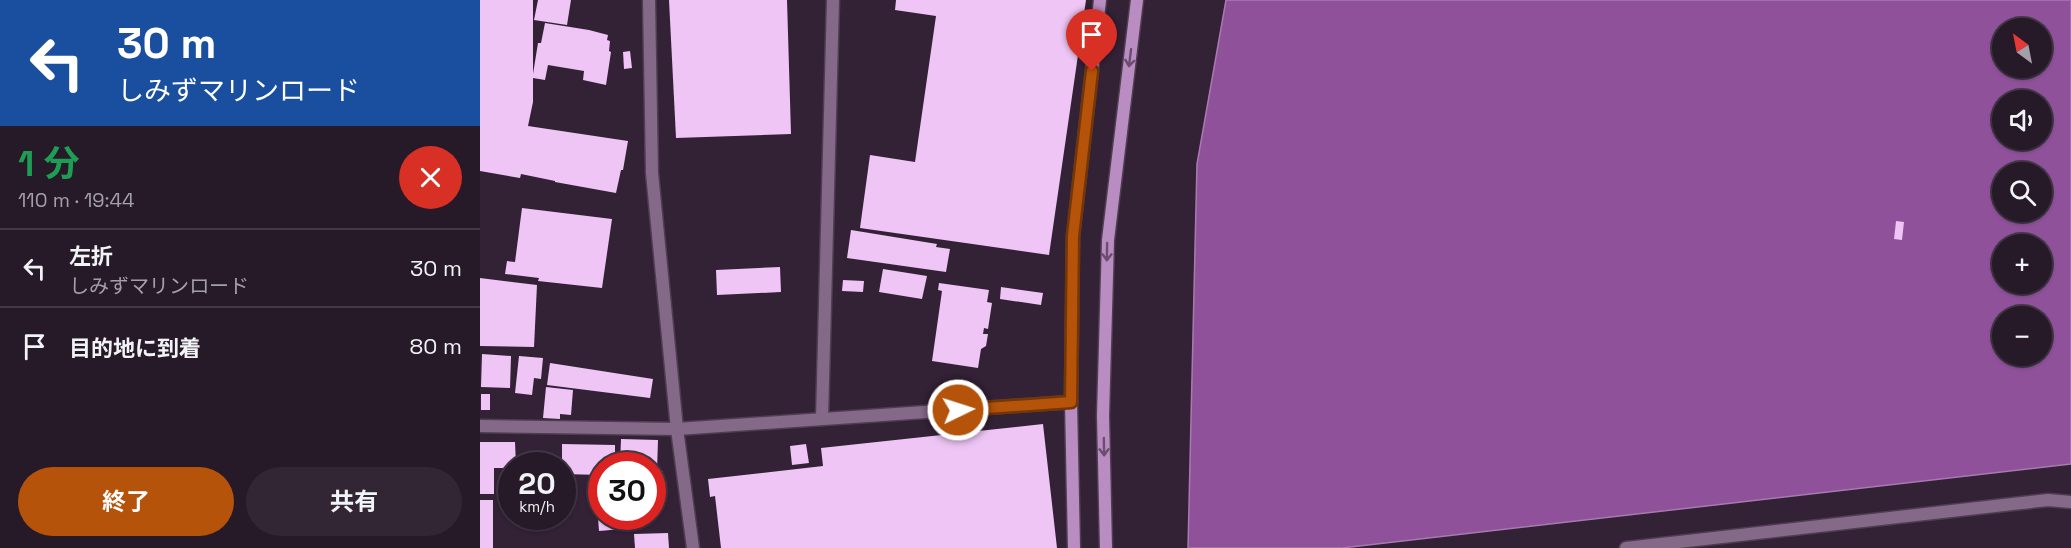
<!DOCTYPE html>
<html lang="ja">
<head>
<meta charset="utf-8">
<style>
	:root { --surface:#261928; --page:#322634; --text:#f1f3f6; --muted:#a4a0a8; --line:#423845; --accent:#b45309 }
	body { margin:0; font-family:"Space Grotesk","Noto Sans JP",sans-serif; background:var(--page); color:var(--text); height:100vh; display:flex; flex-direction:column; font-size:22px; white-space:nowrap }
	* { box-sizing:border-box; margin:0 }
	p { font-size:20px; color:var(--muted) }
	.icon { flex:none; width:33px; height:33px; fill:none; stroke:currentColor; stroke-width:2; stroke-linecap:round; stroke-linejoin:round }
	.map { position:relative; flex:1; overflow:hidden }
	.details { display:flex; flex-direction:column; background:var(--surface); width:480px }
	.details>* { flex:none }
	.banner { background:#1a4fa0; color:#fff; overflow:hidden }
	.needle { width:39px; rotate:328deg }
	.fabs { position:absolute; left:1512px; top:18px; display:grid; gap:12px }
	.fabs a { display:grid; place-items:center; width:60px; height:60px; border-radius:50%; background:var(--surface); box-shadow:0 2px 4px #0004,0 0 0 2px var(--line); font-size:30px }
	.speed { position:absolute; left:18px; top:452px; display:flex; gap:12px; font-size:30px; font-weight:700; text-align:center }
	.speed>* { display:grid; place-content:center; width:78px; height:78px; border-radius:50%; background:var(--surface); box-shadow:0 2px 4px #0004,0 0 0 2px var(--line); line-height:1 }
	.speed small { font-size:15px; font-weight:400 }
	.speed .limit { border:9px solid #d22; background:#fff; color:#111 }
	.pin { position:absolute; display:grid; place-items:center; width:51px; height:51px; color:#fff; margin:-62px -26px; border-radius:50% 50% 50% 0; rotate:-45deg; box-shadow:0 0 6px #0007 }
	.pin .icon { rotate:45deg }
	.me { position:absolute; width:66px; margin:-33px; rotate:86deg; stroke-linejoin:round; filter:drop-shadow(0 0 4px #0008) }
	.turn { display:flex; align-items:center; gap:21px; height:126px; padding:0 18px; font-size:27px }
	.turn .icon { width:78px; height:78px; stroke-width:2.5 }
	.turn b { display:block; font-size:42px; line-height:51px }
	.round { display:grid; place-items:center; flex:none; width:63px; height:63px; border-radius:32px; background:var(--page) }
	.overview { display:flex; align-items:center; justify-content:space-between; height:102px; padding:0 18px }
	h1 { font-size:36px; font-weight:700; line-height:45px; color:#1e9e55 }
	.action { display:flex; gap:12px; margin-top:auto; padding:12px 18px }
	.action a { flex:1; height:69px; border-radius:36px; background:var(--accent); color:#fff; font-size:24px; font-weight:700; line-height:69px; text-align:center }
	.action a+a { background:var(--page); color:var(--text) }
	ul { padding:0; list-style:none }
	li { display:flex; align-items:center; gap:18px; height:78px; padding:0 18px; border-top:2px solid var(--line) }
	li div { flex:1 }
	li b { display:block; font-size:22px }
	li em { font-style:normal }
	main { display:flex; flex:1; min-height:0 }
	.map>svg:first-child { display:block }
</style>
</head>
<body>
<main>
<section class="details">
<div class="banner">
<div class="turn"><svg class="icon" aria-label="left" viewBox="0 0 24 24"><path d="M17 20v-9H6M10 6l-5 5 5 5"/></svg><div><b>30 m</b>しみずマリンロード</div></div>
</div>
<div class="overview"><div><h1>1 分</h1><p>110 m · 19:44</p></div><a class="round" style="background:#d93025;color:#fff"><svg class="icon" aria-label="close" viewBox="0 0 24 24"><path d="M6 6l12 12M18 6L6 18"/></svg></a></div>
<ul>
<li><svg class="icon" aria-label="left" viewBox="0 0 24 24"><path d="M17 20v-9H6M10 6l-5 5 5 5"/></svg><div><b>左折</b><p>しみずマリンロード</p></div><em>30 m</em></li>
<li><svg class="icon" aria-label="arrive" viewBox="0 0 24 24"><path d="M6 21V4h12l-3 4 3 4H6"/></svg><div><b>目的地に到着</b></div><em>80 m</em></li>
</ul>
<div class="action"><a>終了</a><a>共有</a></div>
</section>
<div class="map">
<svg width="1591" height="548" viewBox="0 0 1591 548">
	<rect width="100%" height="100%" fill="#332136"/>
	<path fill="#8f519a" stroke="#a87ab1" stroke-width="1.5" fill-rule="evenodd" d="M746,0H1591V464L862,548H708L717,164ZM1522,28H1562V68H1522ZM1522,100H1562V140H1522ZM1522,172H1562V212H1522ZM1522,244H1562V284H1522ZM1522,316H1562V356H1522Z"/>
	<g fill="#eec5f5">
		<polygon points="0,0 53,0 53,74 58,43 61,43 65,23 109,30 128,35 127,40 130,41 129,51 131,52 126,85 103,80 104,71 68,65 65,80 53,78 53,102 48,126 148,141 143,170 141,170 136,193 75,182 75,181 41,174 40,178 0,171"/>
		<polygon points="58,0 91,0 87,25 54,20"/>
		<polygon points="189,0 307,0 311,134 196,138"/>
		<polygon points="416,0 606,0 569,255 380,228 390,155 435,162 456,16 415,10"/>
		<polygon points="150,51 152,68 144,69 143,52"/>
		<polygon points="42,208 132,219 122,288 58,281 59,278 25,274 27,261 35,262"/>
		<polygon points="1416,221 1424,222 1422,240 1414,239"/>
		<polygon points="371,230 457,244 456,247 470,249 466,272 367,258"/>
		<polygon points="300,267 301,292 237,295 236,270"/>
		<polygon points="403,269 447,276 442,299 399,292"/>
		<polygon points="0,278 57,285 54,347 0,346"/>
		<polygon points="363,280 384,281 383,292 362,291"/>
		<polygon points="459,283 509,290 507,302 512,303 508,329 504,328 503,334 508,334 506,346 501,349 498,368 452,361 462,291 458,290"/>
		<polygon points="521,287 563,293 561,305 520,299"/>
		<polygon points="2,354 31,356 30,388 1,387"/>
		<polygon points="39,356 63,358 61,379 54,378 52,395 35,393"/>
		<polygon points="70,363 173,379 170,398 67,385"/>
		<polygon points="66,387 93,390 91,415 80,414 80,419 63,418"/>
		<rect x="1" y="394" width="9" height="16"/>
		<polygon points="563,424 577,548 241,548 235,496 230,497 228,479 343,466 341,448"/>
		<polygon points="141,439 178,440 177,471 183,471 182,491 172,491 172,465 140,465"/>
		<polygon points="0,442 35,442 36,465 32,465 32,468 14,468 14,494 0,494"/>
		<polygon points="82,444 135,445 135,465 122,465 122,475 82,474"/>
		<polygon points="326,444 329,463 312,465 310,446"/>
		<rect x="82" y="479" width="9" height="19"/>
		<rect x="0" y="500" width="13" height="48"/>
		<polygon points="117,505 122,505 122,516 164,516 165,527 119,531"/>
		<polygon points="188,533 189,548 155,548 154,534"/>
	</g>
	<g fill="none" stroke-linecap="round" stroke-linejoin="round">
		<defs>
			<polyline id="lane" points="1146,548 1568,500 1591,502"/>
			<g id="street">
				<polyline points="169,0 172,173 197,429 213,548"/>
				<polyline points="342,419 353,0"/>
				<polyline points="0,426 197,429 591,402"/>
			</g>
			<g id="secondary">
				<polyline points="594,548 591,402 593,236 620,0"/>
				<polyline points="626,548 623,416 628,240 657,0"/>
			</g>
		</defs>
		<use href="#lane" stroke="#4f3e52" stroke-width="15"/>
		<use href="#street" stroke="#4f3e52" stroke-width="15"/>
		<use href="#secondary" stroke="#4f3e52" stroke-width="15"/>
		<use href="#lane" stroke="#856989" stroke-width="12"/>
		<use href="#street" stroke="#856989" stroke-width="12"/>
		<use href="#secondary" stroke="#b98dc1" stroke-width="12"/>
	</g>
	<defs><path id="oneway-shaft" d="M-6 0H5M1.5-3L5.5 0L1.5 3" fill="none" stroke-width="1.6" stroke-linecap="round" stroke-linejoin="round" transform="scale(1.5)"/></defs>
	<g stroke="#6a4d6f">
		<use href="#oneway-shaft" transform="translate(650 58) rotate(97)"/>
		<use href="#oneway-shaft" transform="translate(627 252) rotate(91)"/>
		<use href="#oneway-shaft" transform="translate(624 447) rotate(89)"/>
	</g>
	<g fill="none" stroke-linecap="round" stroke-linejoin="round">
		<defs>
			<polyline id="route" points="478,410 591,402 593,236 612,71"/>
		</defs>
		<use href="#route" stroke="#753606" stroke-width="15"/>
		<use href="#route" stroke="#b45309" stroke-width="10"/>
	</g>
</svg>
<div class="fabs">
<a><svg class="needle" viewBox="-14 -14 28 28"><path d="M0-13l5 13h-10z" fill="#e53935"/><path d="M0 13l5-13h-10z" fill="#a4a0a8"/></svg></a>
<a><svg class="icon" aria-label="sound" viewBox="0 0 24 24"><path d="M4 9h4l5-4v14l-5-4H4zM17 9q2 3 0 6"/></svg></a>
<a><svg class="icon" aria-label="search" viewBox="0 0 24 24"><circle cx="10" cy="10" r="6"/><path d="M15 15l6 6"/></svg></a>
<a>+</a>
<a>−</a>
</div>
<div class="speed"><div>20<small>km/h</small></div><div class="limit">30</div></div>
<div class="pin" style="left:612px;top:71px;background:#d93025"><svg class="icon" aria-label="arrive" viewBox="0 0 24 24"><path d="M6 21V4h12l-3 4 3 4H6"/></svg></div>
<svg class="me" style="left:478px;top:410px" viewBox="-20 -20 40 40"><circle r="17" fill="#b45309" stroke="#fff" stroke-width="3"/><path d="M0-11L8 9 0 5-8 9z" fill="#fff"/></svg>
</div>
</main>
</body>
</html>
